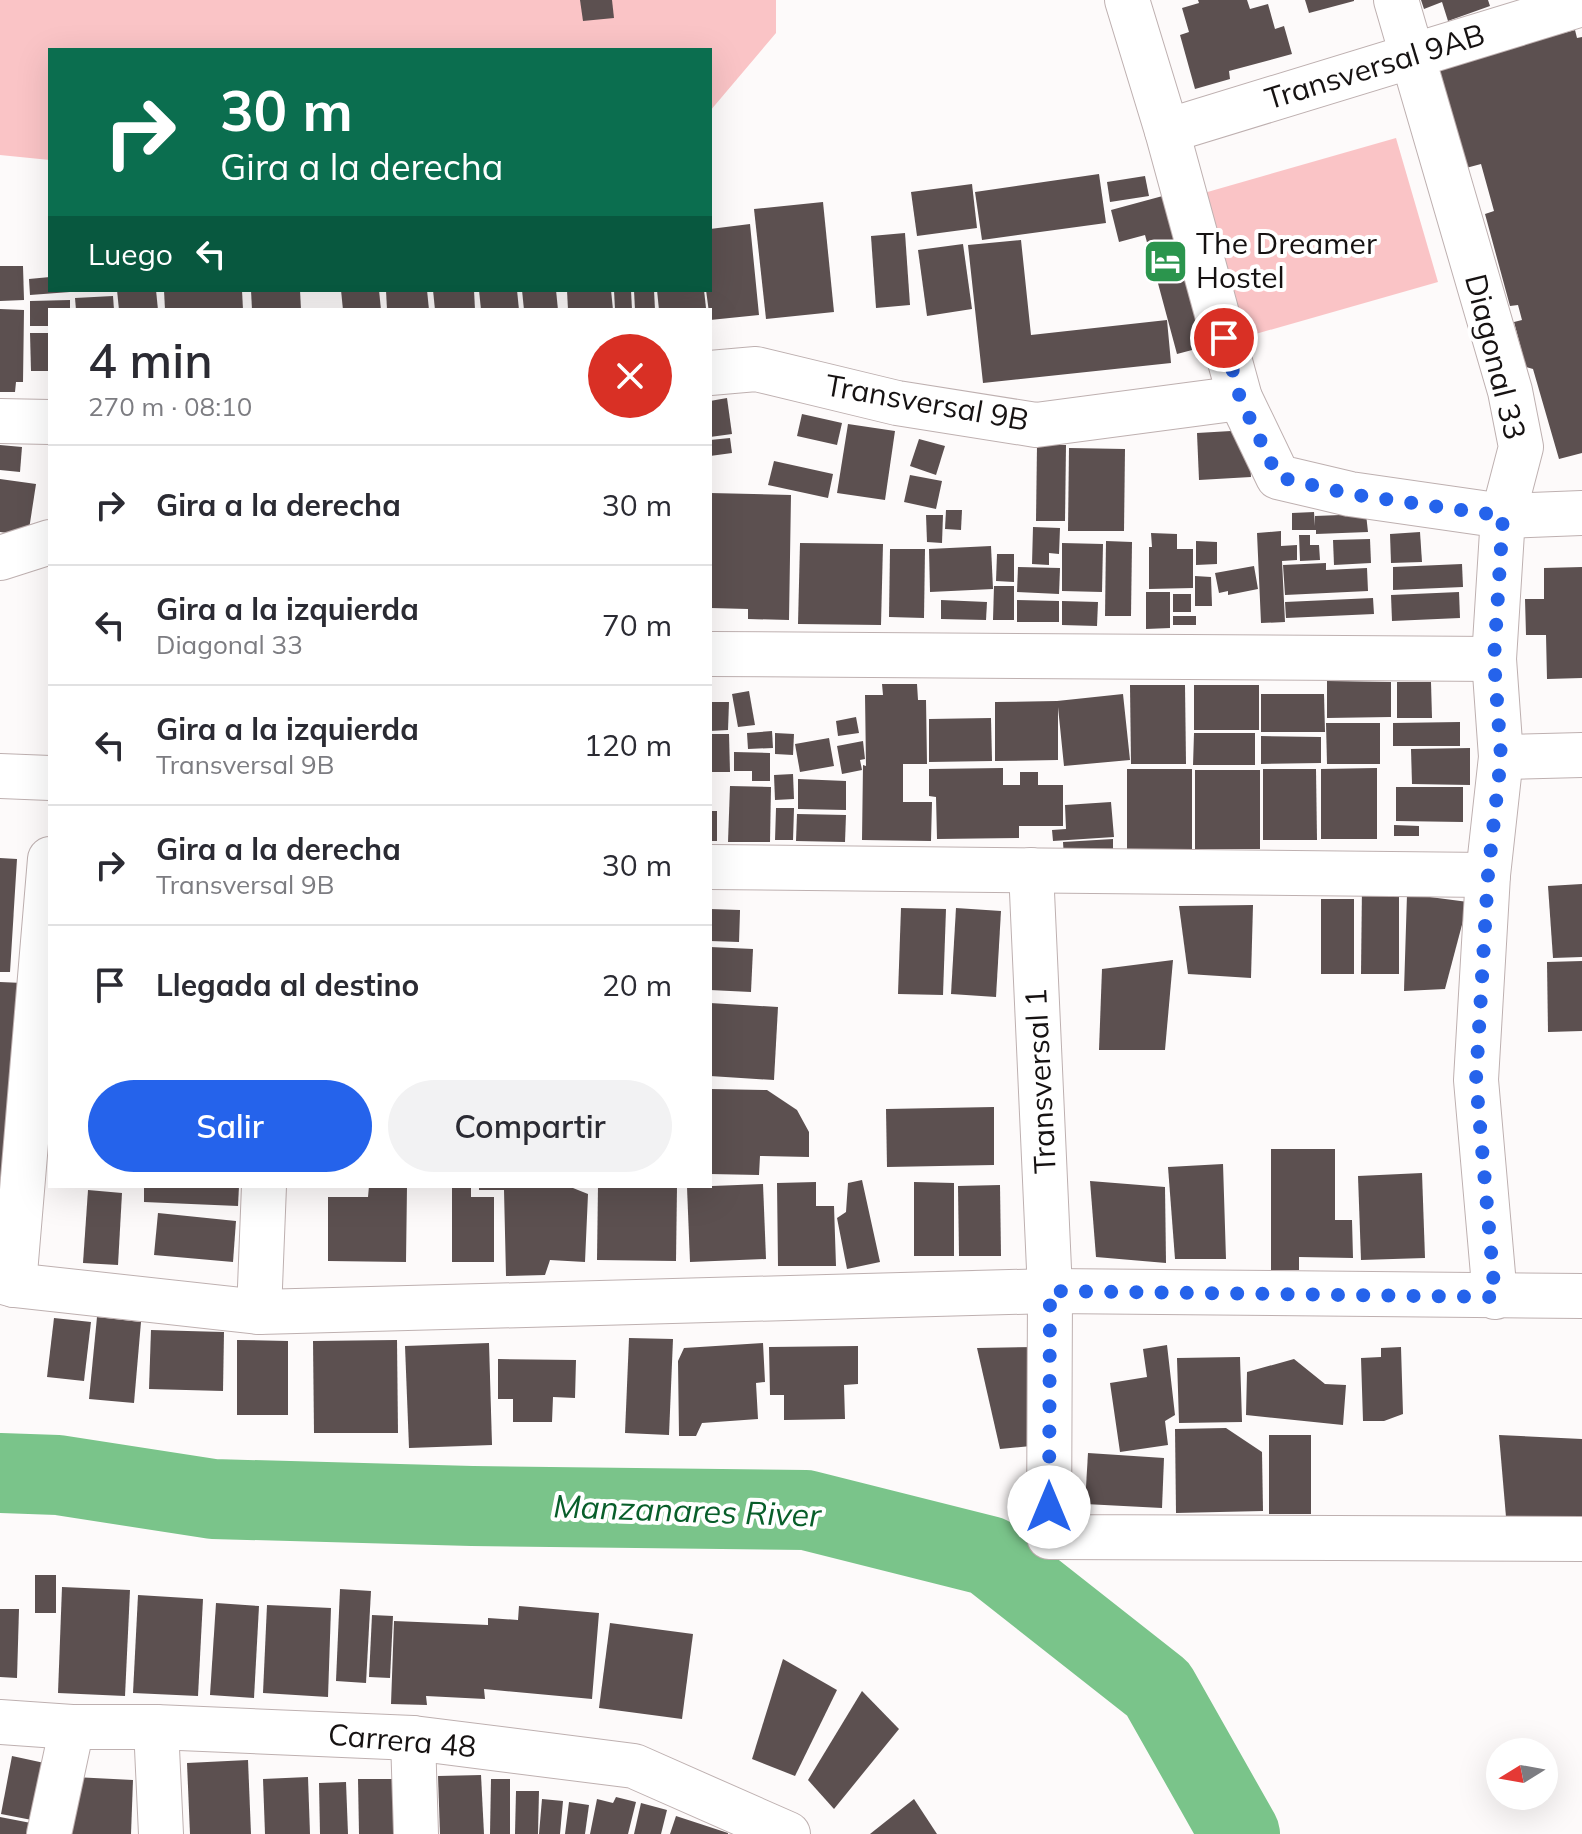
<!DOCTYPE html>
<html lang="es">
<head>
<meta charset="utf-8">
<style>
	:root { --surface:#fff; --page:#f2f2f3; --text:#2b2b33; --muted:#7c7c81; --line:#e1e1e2; --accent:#2563eb }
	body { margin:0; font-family:Mulish,sans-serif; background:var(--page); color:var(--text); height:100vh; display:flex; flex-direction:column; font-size:30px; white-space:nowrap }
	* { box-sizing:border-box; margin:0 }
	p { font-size:26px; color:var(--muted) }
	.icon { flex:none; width:44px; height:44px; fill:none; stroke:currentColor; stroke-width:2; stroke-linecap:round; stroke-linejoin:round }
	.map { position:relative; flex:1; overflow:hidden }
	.drawer { position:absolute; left:48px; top:308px; width:664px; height:880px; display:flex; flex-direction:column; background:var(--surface); border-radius:0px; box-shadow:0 8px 32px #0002 }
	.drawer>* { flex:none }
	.hud { position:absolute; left:48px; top:48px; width:664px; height:244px; border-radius:0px; box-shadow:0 8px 32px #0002; background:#0b6e4f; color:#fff; overflow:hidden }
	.needle { width:52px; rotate:259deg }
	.controls { position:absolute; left:1486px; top:1738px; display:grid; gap:16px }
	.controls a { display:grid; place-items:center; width:72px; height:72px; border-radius:50%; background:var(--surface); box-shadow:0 8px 32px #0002; font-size:40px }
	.pin { position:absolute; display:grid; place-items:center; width:68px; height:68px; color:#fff; margin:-34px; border:4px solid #fff; border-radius:50%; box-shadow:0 2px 8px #0007 }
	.me { position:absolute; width:88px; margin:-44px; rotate:0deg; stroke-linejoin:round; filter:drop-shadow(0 0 6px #0008) }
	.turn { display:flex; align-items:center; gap:28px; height:168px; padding:0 40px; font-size:36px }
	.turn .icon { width:104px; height:104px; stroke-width:2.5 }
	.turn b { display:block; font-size:56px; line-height:68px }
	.then { display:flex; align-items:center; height:76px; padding:0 40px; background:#0003; gap:16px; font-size:30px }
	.round { display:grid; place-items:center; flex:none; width:84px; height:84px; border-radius:42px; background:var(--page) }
	.summary { display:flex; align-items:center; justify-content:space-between; height:136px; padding:0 40px }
	h1 { font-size:48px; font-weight:600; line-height:60px }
	.primary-button { display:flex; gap:16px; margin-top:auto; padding:16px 40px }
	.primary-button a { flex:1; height:92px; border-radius:48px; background:var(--accent); color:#fff; font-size:32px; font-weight:600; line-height:92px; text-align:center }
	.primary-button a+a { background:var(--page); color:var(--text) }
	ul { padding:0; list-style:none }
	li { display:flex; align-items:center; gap:24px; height:120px; padding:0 40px; border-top:2px solid var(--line) }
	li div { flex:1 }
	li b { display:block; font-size:30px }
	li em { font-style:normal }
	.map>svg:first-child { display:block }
</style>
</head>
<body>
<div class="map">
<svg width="1582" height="1834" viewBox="0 0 1582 1834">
	<rect width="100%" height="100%" fill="#fdfafa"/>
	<g fill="#fac4c6">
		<polygon points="0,0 776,0 776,33 710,111 710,50 50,50 50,160 0,155"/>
		<polygon points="1396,138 1438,282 1245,337 1204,193"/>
	</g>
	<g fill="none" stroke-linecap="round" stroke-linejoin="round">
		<polyline stroke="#7ac48a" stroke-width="80" points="0,1473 58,1475 213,1499 472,1506 806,1510 989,1556 1158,1689 1240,1834"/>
	</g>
	<g fill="#5c5050">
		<polygon points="580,0 612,0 614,18 583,21"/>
		<polygon points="1198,0 1247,0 1250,9 1268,4 1275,29 1284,26 1292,54 1229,71 1230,79 1195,89 1180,35 1189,32 1182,8 1199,3"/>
		<polygon points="1305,0 1354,0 1354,1 1309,13"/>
		<polygon points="1421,0 1488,0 1490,6 1448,21 1442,2 1424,9"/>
		<polygon points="1575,30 1577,38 1582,37 1582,453 1559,459 1533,369 1526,367 1514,322 1522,320 1518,305 1510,306 1485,214 1494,211 1481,164 1466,168 1439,67"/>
		<polygon points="1099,174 1106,223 982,240 975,192"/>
		<polygon points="1145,176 1149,196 1110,202 1107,182"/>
		<polygon points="972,184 977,228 917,236 911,192"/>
		<polygon points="1170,194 1211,345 1177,354 1145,235 1119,242 1111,210"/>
		<polygon points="823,202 834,312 766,319 754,209"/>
		<polygon points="750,224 759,315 710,320 706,290 710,290 710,229"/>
		<polygon points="905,233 910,305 876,308 871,236"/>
		<polygon points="1021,240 1031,335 1167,320 1171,363 983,383 968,245"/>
		<polygon points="963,244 972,309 927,316 918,250"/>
		<polygon points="0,266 23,266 24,300 0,301"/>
		<polygon points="50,277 50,290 70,290 70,292 30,295 29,279"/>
		<polygon points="117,290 156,290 158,310 119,310"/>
		<polygon points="164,290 242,290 243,310 165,310"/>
		<polygon points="251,290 300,290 301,310 252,310"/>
		<polygon points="341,290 379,290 381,310 343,310"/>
		<polygon points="386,290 427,290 429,310 387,310"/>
		<polygon points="433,290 474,290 475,310 435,310"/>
		<polygon points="479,290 517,290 519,310 481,310"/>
		<polygon points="522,290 556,290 558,310 524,310"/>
		<polygon points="567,290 611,290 613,310 568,310"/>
		<polygon points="614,290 631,290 632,310 615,310"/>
		<polygon points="634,290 654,290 655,310 635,310"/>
		<polygon points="657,290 704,290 706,308 659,310"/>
		<polygon points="113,296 114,310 76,310 75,298"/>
		<polygon points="70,300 70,310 50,310 50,326 30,326 30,301"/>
		<polygon points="0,309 24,310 23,382 16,382 15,392 0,392"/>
		<polygon points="30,333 50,333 50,371 31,371"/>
		<polygon points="727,398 732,434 710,437 710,401"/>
		<polygon points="802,414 842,423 837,445 797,436"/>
		<polygon points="848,424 895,431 885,500 837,493"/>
		<polygon points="1248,430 1251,477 1199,480 1197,433"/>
		<polygon points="730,438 732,453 710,456 710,440"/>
		<polygon points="919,439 945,446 936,475 910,466"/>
		<polygon points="0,445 22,447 20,472 0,470"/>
		<polygon points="1037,445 1066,445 1065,521 1036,521"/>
		<polygon points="1069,448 1125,449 1124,531 1068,531"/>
		<polygon points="774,461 833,474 828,498 768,485"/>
		<polygon points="910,475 942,481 936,509 904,502"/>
		<polygon points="0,479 36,484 28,536 0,532"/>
		<polygon points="710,493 791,495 789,620 748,619 748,609 711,608"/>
		<polygon points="946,510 962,510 961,530 945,529"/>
		<polygon points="1314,512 1315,526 1315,516 1366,514 1368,532 1316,534 1316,530 1292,530 1292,513"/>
		<polygon points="926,515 943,515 942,543 927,542"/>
		<polygon points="1033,527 1060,528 1059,554 1049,553 1049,565 1032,564"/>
		<polygon points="1281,531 1281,546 1297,545 1297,560 1282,561 1285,622 1261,623 1257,533"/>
		<polygon points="1420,532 1422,562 1391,563 1390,534"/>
		<polygon points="1151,533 1177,534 1177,549 1193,549 1193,588 1149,589 1149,547 1152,547"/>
		<polygon points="1299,535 1310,535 1310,545 1319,545 1320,560 1300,561"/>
		<polygon points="1370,539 1371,563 1334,565 1333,540"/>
		<polygon points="1106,541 1132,542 1131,616 1105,616"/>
		<polygon points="1196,541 1217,542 1217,564 1196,565"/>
		<polygon points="800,543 883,544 881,625 798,624"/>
		<polygon points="1062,543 1103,544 1102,592 1062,591"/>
		<polygon points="991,546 993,589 930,592 929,549"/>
		<polygon points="890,549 925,549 924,618 889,617"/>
		<polygon points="997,554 1014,554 1014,582 996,581"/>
		<polygon points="1326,563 1326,570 1367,568 1368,591 1285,595 1283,565"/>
		<polygon points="1462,564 1463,587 1393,590 1393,567"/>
		<polygon points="1254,566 1258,589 1228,595 1228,591 1219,593 1215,573"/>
		<polygon points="1018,567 1060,568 1059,594 1017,592"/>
		<polygon points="1582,567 1582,678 1547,679 1546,635 1526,635 1525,599 1544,599 1544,568"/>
		<polygon points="1195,576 1211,577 1212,606 1195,606"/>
		<polygon points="994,586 1014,586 1014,620 993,620"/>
		<polygon points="1146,592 1170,592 1170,628 1146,629"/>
		<polygon points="1459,592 1460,618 1392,621 1391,595"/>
		<rect x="1173" y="594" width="18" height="18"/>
		<polygon points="1373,598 1374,614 1286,618 1285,602"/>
		<polygon points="941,600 987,602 986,620 941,619"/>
		<polygon points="1017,600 1059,601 1059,622 1017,622"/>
		<polygon points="1062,601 1098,602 1097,626 1062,625"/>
		<rect x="1173" y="616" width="23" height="9"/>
		<polygon points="1327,681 1391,682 1391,717 1327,718"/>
		<polygon points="1397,682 1431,682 1432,718 1397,718"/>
		<polygon points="882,684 917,684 918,700 926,700 927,764 903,764 903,802 932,802 931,841 862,840 863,765 866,766 865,695 883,695"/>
		<polygon points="1130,685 1185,685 1186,764 1131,764"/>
		<rect x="1194" y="685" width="65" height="45"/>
		<polygon points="749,691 755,725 738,727 732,694"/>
		<polygon points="1123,694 1130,760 1064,766 1058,707 1058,760 995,761 995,702 1057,701"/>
		<polygon points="1261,694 1324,694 1325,732 1261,732"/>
		<polygon points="710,702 729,702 728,730 710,731"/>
		<polygon points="856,717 859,733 838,736 836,721"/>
		<polygon points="991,718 992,761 929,762 929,719"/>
		<polygon points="1460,722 1460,746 1393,746 1393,723"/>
		<polygon points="1326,723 1380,723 1380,764 1327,764"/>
		<polygon points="772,731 773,748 748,749 747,733"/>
		<polygon points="775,733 794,734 793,755 775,754"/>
		<polygon points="1194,733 1255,733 1255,765 1193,765"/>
		<polygon points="710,734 729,734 730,772 710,772"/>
		<polygon points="1261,736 1321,737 1321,763 1261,764"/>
		<polygon points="829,738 834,766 800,772 795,744"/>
		<polygon points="863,741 865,759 860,760 862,770 842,774 837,746"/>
		<polygon points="1470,748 1470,785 1412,784 1411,749"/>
		<polygon points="734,752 770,753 770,781 752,781 752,771 734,771"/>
		<polygon points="1003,768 1003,785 1020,785 1020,772 1038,772 1038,785 1063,785 1063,826 1019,826 1019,838 937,839 936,797 929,796 929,769"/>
		<polygon points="1377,768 1377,839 1321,839 1321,769"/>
		<polygon points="1127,769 1192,769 1192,849 1127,850"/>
		<polygon points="1263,769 1316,769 1317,840 1263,840"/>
		<rect x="1195" y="770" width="65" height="79"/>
		<polygon points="793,774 794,799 775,800 774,775"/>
		<polygon points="798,779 846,781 846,810 798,809"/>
		<polygon points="730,786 771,787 770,842 728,842"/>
		<polygon points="1396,787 1463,787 1463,822 1396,821"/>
		<polygon points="1111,802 1114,837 1053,841 1052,830 1066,829 1065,805"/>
		<polygon points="776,808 794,808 793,840 775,840"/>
		<rect x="710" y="811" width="7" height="30"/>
		<polygon points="797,814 846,815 845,842 796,841"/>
		<polygon points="1394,825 1419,826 1419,836 1394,836"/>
		<polygon points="1113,839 1113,856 1064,858 1063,842"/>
		<polygon points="0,858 17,859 10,972 0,972"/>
		<polygon points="1582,884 1582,957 1553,958 1548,886"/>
		<polygon points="1362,886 1399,886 1399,974 1361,974"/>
		<polygon points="1407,894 1468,902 1445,989 1404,991"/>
		<rect x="1321" y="899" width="33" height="75"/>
		<polygon points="1253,905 1251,978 1188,974 1179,906"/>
		<polygon points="901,908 946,909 943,995 898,994"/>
		<polygon points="956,908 1001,911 996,997 951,994"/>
		<polygon points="710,909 740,910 739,942 710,941"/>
		<polygon points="710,947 753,949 751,992 710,990"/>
		<polygon points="1173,960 1165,1050 1099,1050 1102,969"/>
		<polygon points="1582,961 1582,1031 1548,1032 1547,962"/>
		<polygon points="0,982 23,983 0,1193"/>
		<polygon points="710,1003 778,1007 774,1080 710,1076"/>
		<polygon points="710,1089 767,1090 797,1110 809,1132 809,1157 760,1156 759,1175 710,1174"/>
		<polygon points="994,1107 994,1165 887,1167 886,1109"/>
		<polygon points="1271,1149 1335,1149 1335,1220 1352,1220 1353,1258 1299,1257 1299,1270 1271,1270"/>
		<polygon points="1223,1164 1226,1259 1175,1259 1168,1167"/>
		<polygon points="1422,1173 1425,1258 1361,1260 1358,1176"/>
		<polygon points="862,1180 880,1262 847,1269 837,1218 846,1212 848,1183"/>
		<polygon points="1090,1181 1165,1187 1166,1263 1096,1257"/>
		<polygon points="816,1182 816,1206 834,1206 836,1266 778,1266 777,1183"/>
		<polygon points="914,1182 954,1183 954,1256 914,1256"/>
		<polygon points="763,1184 766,1259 690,1262 687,1187"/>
		<polygon points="1000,1185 1001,1256 959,1256 958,1186"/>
		<polygon points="144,1186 239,1186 238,1206 144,1202"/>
		<polygon points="369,1186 407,1186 406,1262 328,1261 328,1197 368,1197"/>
		<polygon points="452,1186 471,1186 471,1197 494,1197 494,1262 452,1262"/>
		<polygon points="479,1186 568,1186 588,1194 585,1262 550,1260 545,1275 506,1276 504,1190 479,1190"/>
		<polygon points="598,1186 677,1186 676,1261 597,1260"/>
		<polygon points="88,1190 122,1193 118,1265 83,1263"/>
		<polygon points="158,1213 236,1221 233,1262 154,1255"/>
		<polygon points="97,1317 141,1322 134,1403 89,1399"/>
		<polygon points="54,1318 91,1322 84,1381 47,1377"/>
		<polygon points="151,1330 224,1332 223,1391 149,1389"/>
		<polygon points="629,1338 673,1339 669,1435 625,1433"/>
		<polygon points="237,1340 288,1341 288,1415 237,1415"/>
		<polygon points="397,1340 398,1433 314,1433 313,1341"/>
		<polygon points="489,1343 492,1445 409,1448 405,1346"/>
		<polygon points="763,1343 765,1382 756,1383 758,1419 702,1423 696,1436 679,1436 678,1361 684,1348"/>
		<polygon points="1167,1345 1175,1415 1165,1421 1168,1445 1120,1452 1110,1383 1147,1377 1143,1349"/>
		<polygon points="858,1346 858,1384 844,1385 845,1419 784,1420 784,1395 770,1395 769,1347"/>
		<polygon points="1038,1347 1041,1445 1000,1449 977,1348"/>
		<polygon points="1401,1347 1403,1414 1384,1421 1363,1421 1361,1358 1381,1357 1381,1348"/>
		<polygon points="1240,1357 1242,1422 1179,1423 1177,1358"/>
		<polygon points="498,1359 576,1360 575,1398 553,1397 552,1422 513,1422 513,1399 498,1399"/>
		<polygon points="1294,1359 1325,1384 1346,1385 1343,1425 1246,1415 1247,1372"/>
		<polygon points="1226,1428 1262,1452 1263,1511 1176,1513 1175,1429"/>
		<rect x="1269" y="1435" width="42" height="79"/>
		<polygon points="1499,1435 1582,1439 1582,1516 1506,1517"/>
		<polygon points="1088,1453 1164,1458 1162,1508 1085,1504"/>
		<rect x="35" y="1575" width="21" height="38"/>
		<polygon points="62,1587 130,1590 125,1696 58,1693"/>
		<polygon points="340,1589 371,1591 366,1683 336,1681"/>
		<polygon points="138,1595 203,1599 198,1696 133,1693"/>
		<polygon points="216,1603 259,1606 254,1698 210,1695"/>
		<polygon points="267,1605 331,1608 328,1697 263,1693"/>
		<polygon points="519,1606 599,1613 592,1699 484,1689 485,1699 426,1696 427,1705 391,1704 394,1621 488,1625 488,1618 518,1620"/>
		<polygon points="0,1609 19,1609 17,1678 0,1677"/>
		<polygon points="372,1615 393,1616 390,1678 369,1677"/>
		<polygon points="610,1623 693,1634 682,1719 599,1708"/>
		<polygon points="783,1659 837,1690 795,1776 752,1759"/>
		<polygon points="862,1691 899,1729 834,1809 808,1780"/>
		<polygon points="12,1756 49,1764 37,1821 1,1814"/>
		<polygon points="248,1760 251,1834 190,1834 187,1763"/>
		<polygon points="481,1775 484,1834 440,1834 438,1776"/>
		<polygon points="74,1777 133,1780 131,1834 72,1834"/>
		<polygon points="308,1777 310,1834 265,1834 263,1779"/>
		<polygon points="358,1779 395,1779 396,1834 359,1834"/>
		<polygon points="491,1779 510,1779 510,1834 490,1834"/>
		<polygon points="346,1782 348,1834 320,1834 319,1783"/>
		<polygon points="516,1791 539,1791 538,1834 515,1834"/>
		<polygon points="616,1797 636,1802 628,1834 590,1834 597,1799 613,1803"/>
		<polygon points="542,1799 563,1801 560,1834 539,1834"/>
		<polygon points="914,1799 937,1834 870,1834"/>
		<polygon points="569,1802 589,1805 585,1834 565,1834"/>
		<polygon points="641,1803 667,1810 661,1834 634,1834"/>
		<polygon points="676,1816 728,1833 728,1834 670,1834"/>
		<polygon points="0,1817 36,1824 35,1834 0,1834"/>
	</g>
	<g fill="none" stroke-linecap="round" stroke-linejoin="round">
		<defs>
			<g id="minor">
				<polyline points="1127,0 1167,131 1240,398 1278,477 1350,494 1503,516 1582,513"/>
				<polyline points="1396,0 1510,391 1521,447 1503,516 1494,659 1501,757 1488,875 1476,1080 1495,1297"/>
				<polyline points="1167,131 1582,4"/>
				<polyline points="710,373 756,369 897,403 1036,425 1240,398"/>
				<polyline points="0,421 50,422"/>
				<polyline points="0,558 50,542"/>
				<polyline points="710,654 1494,659"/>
				<polyline points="1501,757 1582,755"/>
				<polyline points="0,776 50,778"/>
				<polyline points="710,867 1488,875"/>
				<polyline points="1031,870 1050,1291 1049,1537 1582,1539"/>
				<polyline points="0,1281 14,1285 259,1312 1050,1291 1582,1296"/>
				<polyline points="14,1285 50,859"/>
				<polyline points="259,1312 264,1186"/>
				<polyline points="0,1722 72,1727 156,1727 413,1738 634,1766 788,1834"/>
				<polyline points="156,1727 161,1834"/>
				<polyline points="413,1738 416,1834"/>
				<polyline points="49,1834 72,1727"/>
			</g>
		</defs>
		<use href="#minor" stroke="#beb0b0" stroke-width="46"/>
		<use href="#minor" stroke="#fff" stroke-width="44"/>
	</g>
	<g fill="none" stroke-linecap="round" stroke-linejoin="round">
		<polyline stroke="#2563eb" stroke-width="14" stroke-dasharray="0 25.2" points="1049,1507 1050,1291 1495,1297 1476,1080 1488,875 1501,757 1494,659 1503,516 1350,494 1278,477 1240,398 1224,338"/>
	</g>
	<defs>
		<symbol id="hotel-square" viewBox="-11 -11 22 22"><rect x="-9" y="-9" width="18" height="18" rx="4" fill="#2b954d" stroke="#fff"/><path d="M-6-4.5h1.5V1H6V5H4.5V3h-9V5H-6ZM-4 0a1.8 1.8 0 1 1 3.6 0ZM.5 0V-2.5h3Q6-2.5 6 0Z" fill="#fff"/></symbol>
	</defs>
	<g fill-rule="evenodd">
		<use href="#hotel-square" x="1140" y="236" width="51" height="51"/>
	</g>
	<g text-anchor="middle" stroke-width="8" stroke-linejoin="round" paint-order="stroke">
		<g font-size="30" fill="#161212" stroke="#fff">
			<text transform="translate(1375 67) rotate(-17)" y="10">Transversal 9AB</text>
			<text transform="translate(1495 357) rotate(76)" y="10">Diagonal 33</text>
			<text transform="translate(927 403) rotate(10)" y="10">Transversal 9B</text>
			<text transform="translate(1041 1081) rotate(-93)" y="10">Transversal 1</text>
			<text transform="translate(402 1741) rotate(5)" y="10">Carrera 48</text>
		</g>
		<g font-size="30" fill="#161212" stroke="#fff" text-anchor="start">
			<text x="1196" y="254">The Dreamer<tspan x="1196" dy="34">Hostel</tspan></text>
		</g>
		<g font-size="32" font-style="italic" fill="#085e2a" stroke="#fff">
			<text transform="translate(687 1511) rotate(2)" y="11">Manzanares River</text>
		</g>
	</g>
</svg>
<div class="controls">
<a><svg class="needle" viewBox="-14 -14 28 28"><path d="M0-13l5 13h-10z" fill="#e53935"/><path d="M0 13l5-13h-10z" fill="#7c7c81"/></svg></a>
</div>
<div class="pin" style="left:1224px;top:338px;background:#d93025"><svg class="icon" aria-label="arrive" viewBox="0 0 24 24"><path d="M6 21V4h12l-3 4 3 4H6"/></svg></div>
<svg class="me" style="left:1049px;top:1507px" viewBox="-20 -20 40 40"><circle r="19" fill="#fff"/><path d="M0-13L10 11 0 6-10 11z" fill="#2563eb"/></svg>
<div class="hud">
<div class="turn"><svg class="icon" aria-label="right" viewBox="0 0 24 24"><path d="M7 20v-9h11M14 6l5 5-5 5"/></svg><div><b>30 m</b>Gira a la derecha</div></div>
<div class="then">Luego<svg class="icon" aria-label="left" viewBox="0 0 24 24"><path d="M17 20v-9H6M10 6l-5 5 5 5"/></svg></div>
</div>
<section class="drawer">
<div class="summary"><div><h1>4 min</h1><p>270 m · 08:10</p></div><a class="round" style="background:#d93025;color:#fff"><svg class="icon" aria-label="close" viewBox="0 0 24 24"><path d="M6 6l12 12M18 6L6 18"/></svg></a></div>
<ul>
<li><svg class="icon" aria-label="right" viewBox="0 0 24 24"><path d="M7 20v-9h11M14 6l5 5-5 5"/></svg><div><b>Gira a la derecha</b></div><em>30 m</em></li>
<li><svg class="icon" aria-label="left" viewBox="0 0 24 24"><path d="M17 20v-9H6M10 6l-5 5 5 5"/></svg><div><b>Gira a la izquierda</b><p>Diagonal 33</p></div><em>70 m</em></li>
<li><svg class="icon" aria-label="left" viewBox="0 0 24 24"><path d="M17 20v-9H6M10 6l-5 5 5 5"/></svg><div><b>Gira a la izquierda</b><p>Transversal 9B</p></div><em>120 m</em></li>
<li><svg class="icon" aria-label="right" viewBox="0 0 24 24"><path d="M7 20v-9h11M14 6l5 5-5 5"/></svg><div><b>Gira a la derecha</b><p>Transversal 9B</p></div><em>30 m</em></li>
<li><svg class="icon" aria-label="arrive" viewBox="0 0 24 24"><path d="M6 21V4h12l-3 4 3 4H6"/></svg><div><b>Llegada al destino</b></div><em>20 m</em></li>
</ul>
<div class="primary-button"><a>Salir</a><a>Compartir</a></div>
</section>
</div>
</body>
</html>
